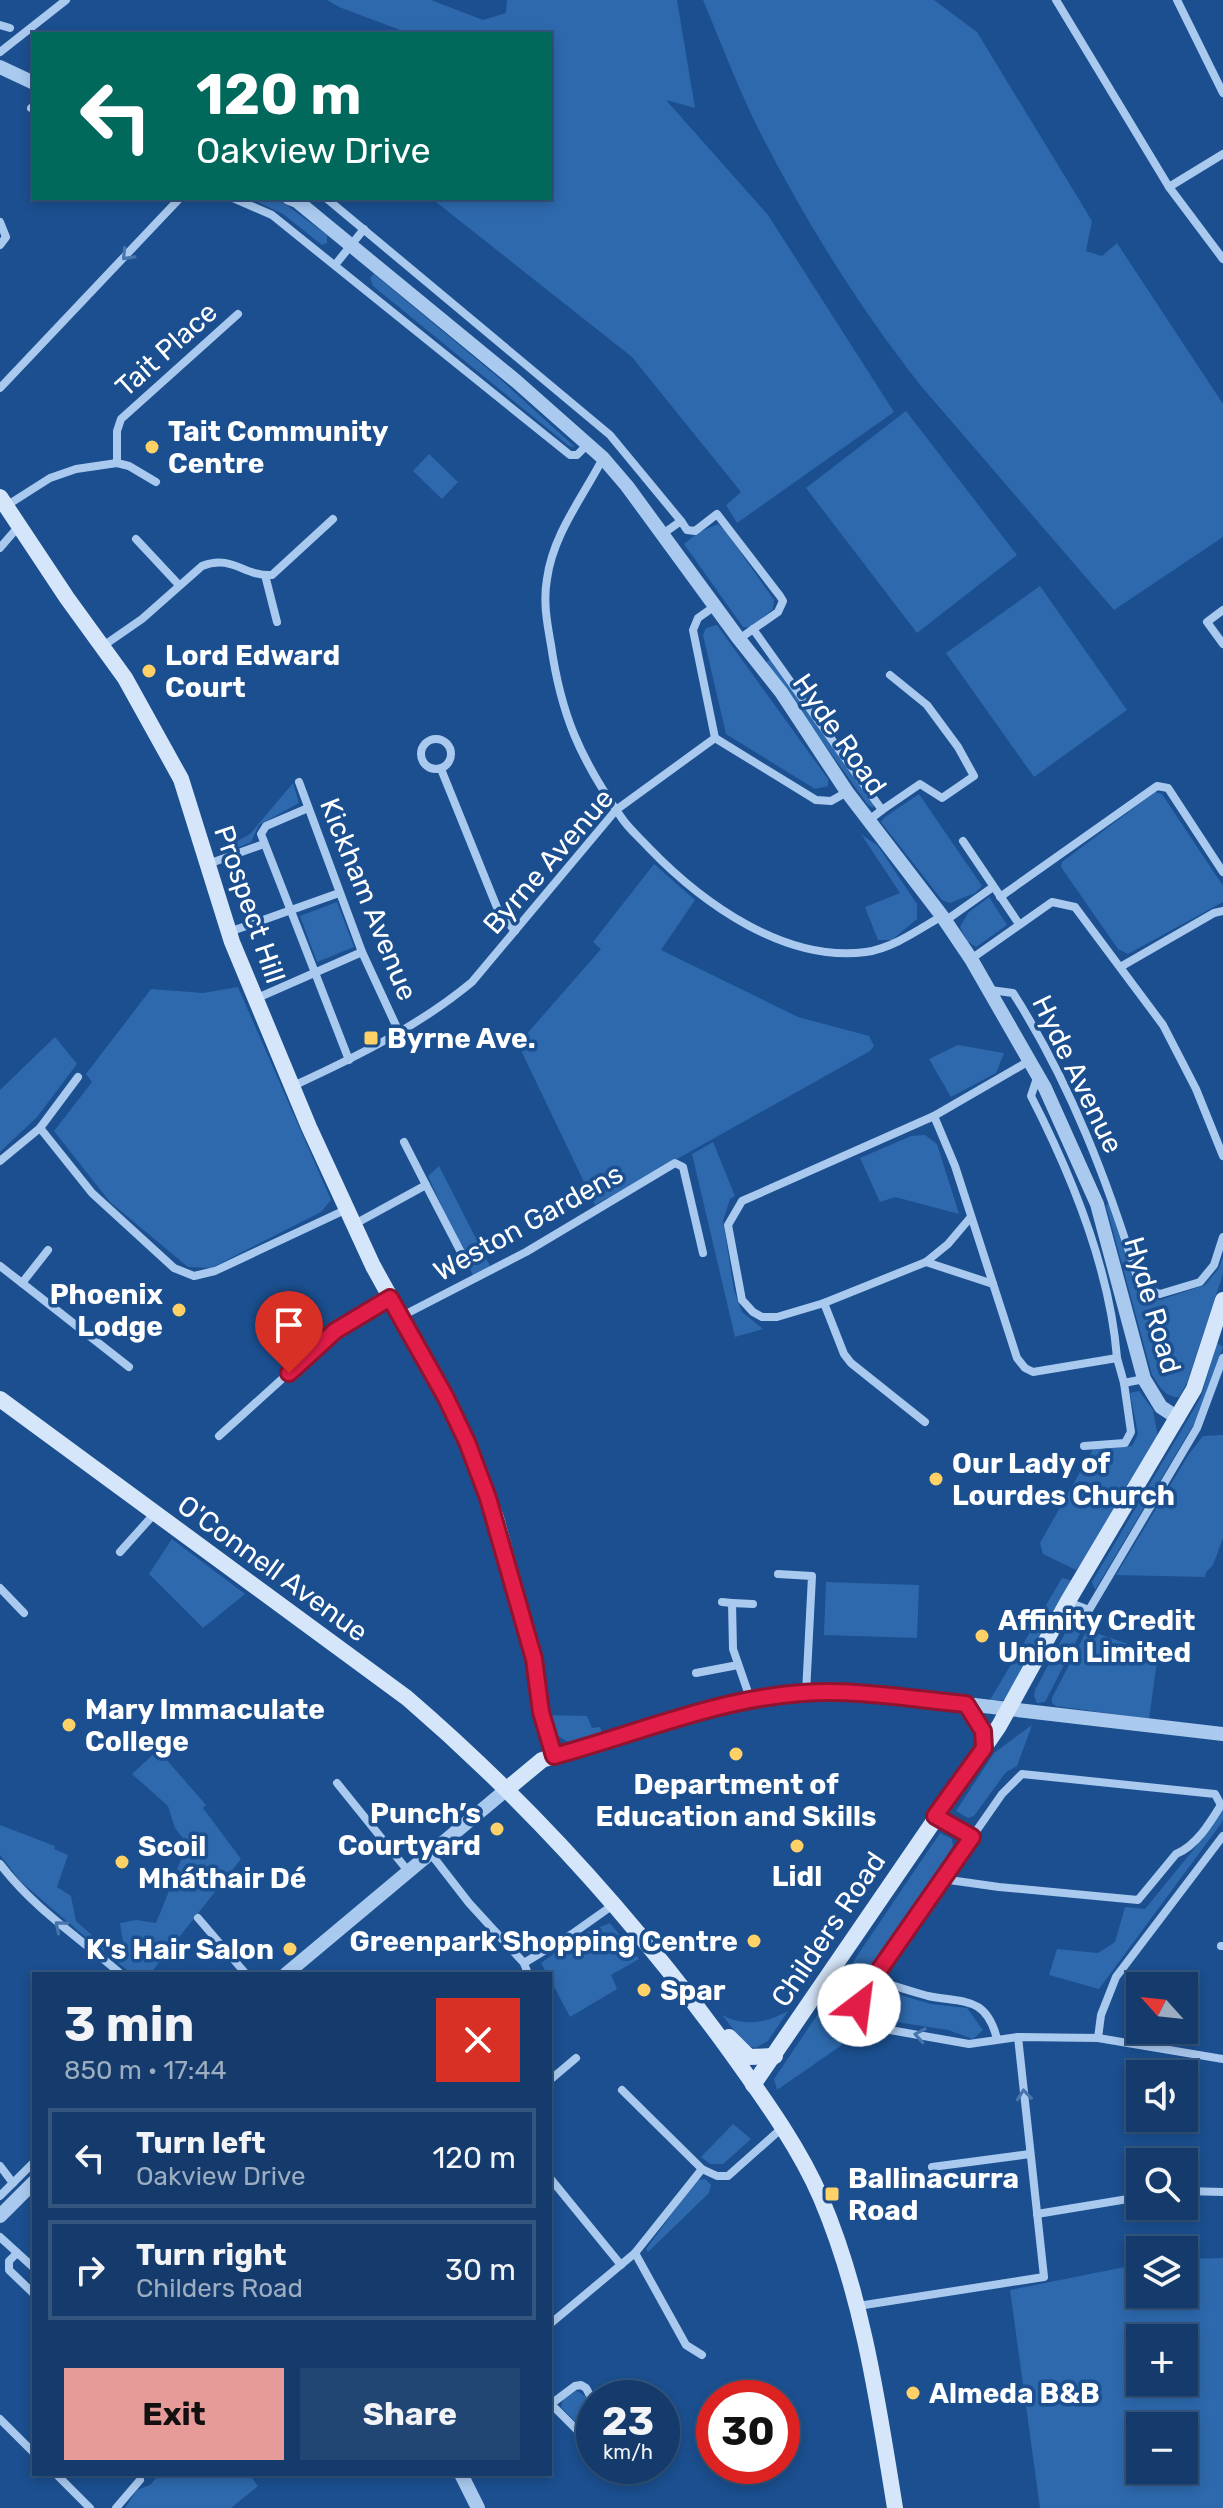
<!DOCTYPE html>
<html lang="en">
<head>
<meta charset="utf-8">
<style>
	:root { --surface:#143b6b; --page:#214673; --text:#f1f3f6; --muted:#9dadc1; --line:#33557e; --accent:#e69b98 }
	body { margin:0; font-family:Rubik,sans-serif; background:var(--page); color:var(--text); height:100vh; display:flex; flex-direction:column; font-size:30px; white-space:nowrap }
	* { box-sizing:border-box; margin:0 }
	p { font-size:26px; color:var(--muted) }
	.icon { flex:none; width:44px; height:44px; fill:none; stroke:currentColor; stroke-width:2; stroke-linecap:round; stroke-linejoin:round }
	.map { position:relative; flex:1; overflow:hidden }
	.details { position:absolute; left:32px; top:1972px; width:520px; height:504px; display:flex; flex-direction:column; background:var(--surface); border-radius:0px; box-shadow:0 4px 12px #0003,0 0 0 2px var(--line) }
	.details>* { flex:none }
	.banner { position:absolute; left:32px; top:32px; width:520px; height:168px; border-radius:0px; box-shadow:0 4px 12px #0003,0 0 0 2px var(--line); background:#00695c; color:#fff; overflow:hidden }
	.needle { width:52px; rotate:297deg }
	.fabs { position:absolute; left:1126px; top:1972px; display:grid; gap:16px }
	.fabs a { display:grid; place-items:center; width:72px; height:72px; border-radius:0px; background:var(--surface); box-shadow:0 4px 12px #0003,0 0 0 2px var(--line); font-size:40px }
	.speed { position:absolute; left:576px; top:2380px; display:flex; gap:16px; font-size:40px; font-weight:700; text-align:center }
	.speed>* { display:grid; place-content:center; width:104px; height:104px; border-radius:50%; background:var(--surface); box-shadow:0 4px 12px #0003,0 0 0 2px var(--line); line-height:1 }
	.speed small { font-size:20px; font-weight:400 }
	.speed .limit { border:12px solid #d22; background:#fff; color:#111 }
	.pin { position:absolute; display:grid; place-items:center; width:68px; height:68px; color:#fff; margin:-82px -34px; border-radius:50% 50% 50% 0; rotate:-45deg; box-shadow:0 0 8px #0007 }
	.pin .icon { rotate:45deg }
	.me { position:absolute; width:88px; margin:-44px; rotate:30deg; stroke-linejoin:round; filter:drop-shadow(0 0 6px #0008) }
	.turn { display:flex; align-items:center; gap:28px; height:168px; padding:0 32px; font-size:36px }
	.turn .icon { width:104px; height:104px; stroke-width:2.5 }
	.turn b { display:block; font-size:56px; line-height:68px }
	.round { display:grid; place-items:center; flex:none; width:84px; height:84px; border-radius:0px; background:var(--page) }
	.overview { display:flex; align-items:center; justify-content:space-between; height:136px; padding:0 32px }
	h1 { font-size:48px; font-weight:700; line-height:60px }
	.button { display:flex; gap:16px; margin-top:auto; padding:16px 32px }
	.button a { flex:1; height:92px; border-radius:0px; background:var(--accent); color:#111; font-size:32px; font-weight:700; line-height:92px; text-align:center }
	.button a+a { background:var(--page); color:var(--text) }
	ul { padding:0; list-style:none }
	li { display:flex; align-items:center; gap:24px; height:100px; margin:0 16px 12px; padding:0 16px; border:4px solid var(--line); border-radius:0px }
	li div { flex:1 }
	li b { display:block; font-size:30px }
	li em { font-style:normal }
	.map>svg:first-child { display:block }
</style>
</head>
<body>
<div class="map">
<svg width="1223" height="2508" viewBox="0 0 1223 2508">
	<rect width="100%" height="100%" fill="#1b4f8f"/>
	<g fill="#2e69ad" fill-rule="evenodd">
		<polygon points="327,0 431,0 483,20 506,13 507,0 677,0 695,108 666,100 768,215 894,412 737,523 726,505 741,492 632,357 431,198 550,198 550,34 411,34 339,7"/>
		<path d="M703,0H934L977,32L1092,221L1086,251L1102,256L1117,243L1223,404V537L1114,610L921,386C859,307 807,224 761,134C739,91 722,45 703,0Z"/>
		<polygon points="249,198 274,198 281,201 327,235 327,243 322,245 283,214"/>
		<polygon points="374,274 499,378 575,447 569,446 373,286 370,278"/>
		<polygon points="906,411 1017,555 917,633 806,488"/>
		<polygon points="429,454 458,482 442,499 413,471"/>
		<polygon points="718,524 727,533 774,600 773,609 750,628 743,627 684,544 699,532"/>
		<polygon points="1040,586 1127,710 1034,777 946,653"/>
		<polygon points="717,625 828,779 828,786 815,789 726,734 703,635 706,628"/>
		<polygon points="770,659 874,803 873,808 868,805 766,663"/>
		<polygon points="293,783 299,803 259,825 251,842 230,851 229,846 250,834"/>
		<polygon points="1155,792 1162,794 1223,886 1223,902 1128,954 1118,949 1061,867 1062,862"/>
		<polygon points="919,794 982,886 975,893 950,903 942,900 881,822 885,817"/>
		<polygon points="861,834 878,846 917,904 917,919 892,940 878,940 865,907 900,893"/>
		<polygon points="654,864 695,900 661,950 798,1017 869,1036 874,1046 870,1051 595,1205 518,1044 601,949 593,942"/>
		<polygon points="989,897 1007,925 976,947 967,941 960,927 968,913"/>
		<polygon points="337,902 354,947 317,962 300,916"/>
		<polygon points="238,987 331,1200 321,1212 211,1268 188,1267 110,1202 54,1131 92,1082 86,1074 151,989 203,993"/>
		<polygon points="55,1037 77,1064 37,1117 0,1152 0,1090"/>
		<polygon points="958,1045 1004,1053 996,1073 951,1097 929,1059"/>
		<polygon points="925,1135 937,1144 959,1214 895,1197 880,1202 860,1158 911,1136"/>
		<polygon points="713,1142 735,1196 730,1199 723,1221 734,1290 742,1312 763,1329 735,1337 692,1154"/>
		<polygon points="439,1166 493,1272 476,1282 428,1176"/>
		<path d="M1109,1204L1136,1287L1144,1296L1160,1300L1205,1285L1219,1268L1223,1256V1274L1187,1383L1179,1397C1165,1398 1159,1385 1152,1375L1106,1205Z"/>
		<polygon points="1217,1343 1223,1347 1195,1422 1095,1590 1092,1582 1201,1397"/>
		<polygon points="1139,1391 1153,1410 1158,1437 1091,1551 1076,1570 1043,1554 1040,1543 1093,1449 1132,1446 1138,1434 1130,1393"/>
		<polygon points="1223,1435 1223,1538 1213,1565 1206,1572 1205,1577 1116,1575 1189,1454 1203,1436"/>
		<polygon points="172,1539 245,1594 203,1628 149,1574"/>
		<polygon points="1062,1578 1074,1581 1016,1686 1004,1700 990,1700"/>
		<polygon points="826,1582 919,1585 917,1638 824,1635"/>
		<polygon points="1073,1618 1083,1618 1086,1622 1045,1702 1037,1703 1034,1696 1035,1690"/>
		<polygon points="1087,1630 1158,1654 1149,1719 1056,1706 1052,1703 1052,1698"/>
		<polygon points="547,1715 587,1716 592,1728 600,1727 603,1735 571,1744 555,1734"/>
		<polygon points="1032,1725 1017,1766 1006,1772 974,1816 968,1818 956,1811 994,1753"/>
		<polygon points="158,1750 206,1805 203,1808 241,1859 150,1974 133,1974 118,1963 124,1949 120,1923 136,1920 156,1923 169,1891 172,1892 180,1871 177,1869 188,1845 175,1828 168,1806 132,1774"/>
		<polygon points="1223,1808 1223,1819 1220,1825 1099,1989 1049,1975 1057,1949 1098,1953 1115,1942 1125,1907 1145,1909 1211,1828"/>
		<polygon points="0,1825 55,1846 54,1849 68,1855 57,1887 71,1896 76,1921 105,1947 103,1952 21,1882 0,1855"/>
		<path d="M940,1833L952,1839L953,1846L855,1996C850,2010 853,2019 865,2029L777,2090L774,2079Z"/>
		<polygon points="610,1923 639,1959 611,1975 617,1989 570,2017 550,1979 550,1974 547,1974 541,1963 580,1935"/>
		<polygon points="876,1988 931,2004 967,2008 983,2030 973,2039 948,2030 870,2018 864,2006 869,1991"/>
		<path d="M788,2011L768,2041L755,2048L746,2045L722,2015C745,2027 766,2023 788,2011Z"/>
		<polygon points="733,2124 751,2139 723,2164 710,2164 701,2157"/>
		<polygon points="705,2179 711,2185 709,2193 648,2252 646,2249 697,2180"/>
		<path d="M1223,2258V2508H1040L1010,2290L1140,2264V2294H1184V2259ZM1184,2338V2382H1140V2338ZM1140,2426H1184V2470H1140Z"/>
		<path d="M576,2391C596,2398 594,2422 594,2441L561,2407L563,2400Z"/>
		<polygon points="160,2474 249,2474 258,2486 231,2508 125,2508 137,2490 150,2485"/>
	</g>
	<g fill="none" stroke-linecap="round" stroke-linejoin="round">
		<g stroke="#a9c9ee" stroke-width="8">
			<polyline points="1056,0 1169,187 1223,259"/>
			<polyline points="1177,0 1223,93"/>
			<polyline points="0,25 10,28"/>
			<polyline points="0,52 66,0"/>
			<polyline points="31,108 34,109"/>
			<polyline points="1169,187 1223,154"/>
			<polyline points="233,198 272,215 570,455 577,455 582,450"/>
			<polyline points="326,198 610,435 681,521"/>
			<polyline points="0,222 6,237 0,245"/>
			<polyline points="335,265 364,229"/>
			<polyline points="0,388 180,198"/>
			<path d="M603,458C583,497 553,534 547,579C543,601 547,623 551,645C561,715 580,758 621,817C628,828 640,838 649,848C702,903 785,963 866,952C893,948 918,930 942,916"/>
			<polyline points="117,463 117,431 121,419 238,314"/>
			<polyline points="6,506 50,478 76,469 117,463 129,466 156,482"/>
			<polyline points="664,533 681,521 687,530 695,531 717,514 780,596 783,601 778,612 739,639"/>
			<polyline points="136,539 179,585"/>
			<polyline points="0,548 18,527"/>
			<polyline points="265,575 277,622"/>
			<polyline points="1223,610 1207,622 1223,644"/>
			<polyline points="753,629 882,810 869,820"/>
			<path d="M103,646L142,619L202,566C233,554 244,577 272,575L333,519"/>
			<polyline points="715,738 816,800 831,801 847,792"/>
			<circle cx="436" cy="754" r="15"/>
			<polyline points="441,769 498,910 515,931"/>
			<polyline points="299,782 362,952 399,1032"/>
			<polyline points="308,808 266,826 261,834 349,1060"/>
			<polyline points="882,810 920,784 942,798 974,776 958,747 927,705 890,675"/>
			<polyline points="963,841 1019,924"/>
			<polyline points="208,864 264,844"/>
			<polyline points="1000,897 1157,786 1168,788 1223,872"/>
			<polyline points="945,921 993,887"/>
			<polyline points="229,932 339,893"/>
			<polyline points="971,959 1052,902 1075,907 1163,1025 1196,1089 1223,1156"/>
			<polyline points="1122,966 1214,913 1223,911"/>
			<path d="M990,990L1013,993C1071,1084 1109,1184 1140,1287L1160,1294L1200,1282L1214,1265L1223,1237"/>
			<polyline points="255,999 362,952"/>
			<path d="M1038,1075L1031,1096C1072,1176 1110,1268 1117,1358"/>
			<polyline points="78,1077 40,1128 92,1193 174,1268 194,1276 215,1271 345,1210"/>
			<path d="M293,1086C356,1057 419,1026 472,982L616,810L715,738L693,630L698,618L715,606"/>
			<polyline points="934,1116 955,1166 1017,1358 1025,1368 1033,1372 1117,1358 1124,1383 1144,1379"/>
			<polyline points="0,1161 40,1128"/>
			<polyline points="426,1185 466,1262"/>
			<polyline points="970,1218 948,1244 926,1262 824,1303 777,1317 762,1317 753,1312 742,1300 728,1225 742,1201 934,1116 1029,1061"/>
			<polyline points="353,1225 426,1185 404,1142"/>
			<polyline points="926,1262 993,1284"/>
			<polyline points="0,1266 22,1283 48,1250"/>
			<polyline points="22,1283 129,1367"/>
			<polyline points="824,1303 844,1354 851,1363 925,1422"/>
			<polyline points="402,1316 526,1252 675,1163 683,1167 703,1253"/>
			<polyline points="219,1436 335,1331 390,1298"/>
			<polyline points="1084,1446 1125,1443 1131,1432 1124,1383"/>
			<polyline points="120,1552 155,1513"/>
			<polyline points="778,1574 812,1576 806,1693"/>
			<polyline points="0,1588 24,1613"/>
			<polyline points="722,1602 732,1603 733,1649 751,1701"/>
			<polyline points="1068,1602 1089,1610 1197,1428 1223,1358"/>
			<polyline points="732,1603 753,1604"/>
			<polyline points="696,1673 738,1665"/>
			<polyline points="337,1783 408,1871"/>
			<polyline points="935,1816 972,1837"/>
			<polyline points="431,1854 469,1903 524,1963 572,1934 613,1905"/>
			<path d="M0,1864C34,1909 80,1938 121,1974"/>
			<path d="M942,1879L999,1887L1138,1900L1176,1854C1196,1846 1210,1823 1221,1805L1215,1794L1022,1774L1002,1794L862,1995L860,2014L865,2021L873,2027L969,2044L1018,2037L1098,2038L1223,2059"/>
			<polyline points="198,1918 246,1974"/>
			<polyline points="1221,1946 1223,1946"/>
			<polyline points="524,1963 528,1974"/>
			<path d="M873,1979C891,1985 910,1991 928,1996C962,2003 986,1995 997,2039"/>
			<polyline points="1098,2038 1101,2015 1116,1977 1223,1836"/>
			<polyline points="550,2080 576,2058"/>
			<polyline points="622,2090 702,2169 717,2176 728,2176 782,2128"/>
			<polyline points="0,2166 13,2183"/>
			<polyline points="932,2167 1030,2154"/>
			<polyline points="550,2178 621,2265"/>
			<polyline points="1184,2191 1223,2192"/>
			<polyline points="0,2196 34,2162"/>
			<polyline points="1037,2214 1140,2197"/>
			<polyline points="0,2237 34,2268"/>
			<polyline points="17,2253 9,2261 9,2270 34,2294"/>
			<polyline points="635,2253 686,2345 702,2355"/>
			<polyline points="858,2306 1044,2277 1018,2037"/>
			<polyline points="550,2324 635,2253 702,2169"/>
			<polyline points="550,2403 594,2447"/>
			<polyline points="551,2404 575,2386 581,2385 586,2388 594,2403"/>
			<polyline points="0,2419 34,2453"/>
			<polyline points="56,2474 90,2508"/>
			<polyline points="637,2477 644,2466"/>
			<polyline points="116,2508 140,2480"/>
		</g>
		<g stroke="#a9c9ee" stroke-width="14">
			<polyline points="0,67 34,83"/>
			<polyline points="289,198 297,201 516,381 603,458 627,486 739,639 781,692 847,792 942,916 971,959 1045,1088 1097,1204 1144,1379 1161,1407 1178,1418"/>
			<polyline points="966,1704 983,1731 984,1748"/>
			<polyline points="554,1756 681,1717 751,1701 801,1693 837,1692 966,1704 1223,1734"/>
			<polyline points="286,1974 507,1789"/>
			<polyline points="0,2216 34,2182"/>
			<polyline points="461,2474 478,2508"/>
		</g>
		<g stroke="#d6e6fa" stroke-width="16">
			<polyline points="0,497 67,598 125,678 181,779 232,942 309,1127 373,1266 445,1396 477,1466 496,1518 534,1659 541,1712 554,1756 542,1760 507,1789"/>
			<path d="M0,1399L407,1698C529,1803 638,1924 732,2054C764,2099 799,2147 821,2198C863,2297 878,2403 895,2508"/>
			<polyline points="729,2037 749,2057 775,2056"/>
			<polyline points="753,2085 999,1726 1068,1601 1194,1389 1223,1300"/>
		</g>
	</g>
	<defs><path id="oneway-chevron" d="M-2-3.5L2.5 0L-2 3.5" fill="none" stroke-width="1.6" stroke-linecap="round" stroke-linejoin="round" transform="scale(2)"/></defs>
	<g stroke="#4674ac">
		<use href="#oneway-chevron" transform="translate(127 255) rotate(133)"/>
		<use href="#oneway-chevron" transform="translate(60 1926) rotate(-140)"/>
		<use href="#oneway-chevron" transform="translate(920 2035) rotate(-170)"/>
		<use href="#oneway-chevron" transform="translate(1024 2095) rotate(-96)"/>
	</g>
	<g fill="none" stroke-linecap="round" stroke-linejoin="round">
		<defs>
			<path id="route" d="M289,1373L335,1331L390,1298L445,1396L467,1442L488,1498L534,1659L541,1712L554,1756C636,1734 716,1699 802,1693C856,1689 912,1699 966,1704L983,1731L984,1748L935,1816L972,1837L873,1979L859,2005"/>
		</defs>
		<use href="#route" stroke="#92132f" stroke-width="20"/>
		<use href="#route" stroke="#e11d48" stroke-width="14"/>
	</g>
	<g fill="#ffd166" stroke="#1b4f8f" stroke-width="3">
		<circle cx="152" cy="447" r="8"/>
		<circle cx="149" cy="671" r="8"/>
		<rect x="363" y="1030" width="16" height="16" rx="4"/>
		<circle cx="179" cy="1310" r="8"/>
		<circle cx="936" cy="1479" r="8"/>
		<circle cx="982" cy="1636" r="8"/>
		<circle cx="69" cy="1725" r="8"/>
		<circle cx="736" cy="1754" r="8"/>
		<circle cx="497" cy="1829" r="8"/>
		<circle cx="797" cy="1846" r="8"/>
		<circle cx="122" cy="1862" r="8"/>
		<circle cx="754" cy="1941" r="8"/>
		<circle cx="290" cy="1949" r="8"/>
		<circle cx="644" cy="1990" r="8"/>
		<rect x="824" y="2186" width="16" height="16" rx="4"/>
		<circle cx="913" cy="2393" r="8"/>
	</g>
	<g text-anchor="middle" stroke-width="7" stroke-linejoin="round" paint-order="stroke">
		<g font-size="28" fill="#fff" stroke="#1b4f8f">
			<text transform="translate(166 349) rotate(-42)" y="10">Tait Place</text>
			<text transform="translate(840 734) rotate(55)" y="10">Hyde Road</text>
			<text transform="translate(548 861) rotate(-49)" y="10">Byrne Avenue</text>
			<text transform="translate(369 899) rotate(68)" y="10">Kickham Avenue</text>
			<text transform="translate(250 904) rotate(71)" y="10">Prospect Hill</text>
			<text transform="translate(1078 1074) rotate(64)" y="10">Hyde Avenue</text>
			<text transform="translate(528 1222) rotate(-29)" y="10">Weston Gardens</text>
			<text transform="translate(1153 1305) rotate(74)" y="10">Hyde Road</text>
			<text transform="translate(273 1568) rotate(36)" y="10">O'Connell Avenue</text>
			<text transform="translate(828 1929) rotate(-56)" y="10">Childers Road</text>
		</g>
		<g font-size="28" font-weight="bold" fill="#fff" stroke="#1b4f8f" text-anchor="start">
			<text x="168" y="441">Tait Community<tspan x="168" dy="32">Centre</tspan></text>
			<text x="165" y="665">Lord Edward<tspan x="165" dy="32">Court</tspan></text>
			<text x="387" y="1048">Byrne Ave.</text>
			<text x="163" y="1304" text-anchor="end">Phoenix<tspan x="163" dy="32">Lodge</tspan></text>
			<text x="952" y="1473">Our Lady of<tspan x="952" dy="32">Lourdes Church</tspan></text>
			<text x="998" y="1630">Affinity Credit<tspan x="998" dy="32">Union Limited</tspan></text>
			<text x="85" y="1719">Mary Immaculate<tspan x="85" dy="32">College</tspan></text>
			<text x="736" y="1794" text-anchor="middle">Department of<tspan x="736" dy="32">Education and Skills</tspan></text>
			<text x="481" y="1823" text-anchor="end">Punch’s<tspan x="481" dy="32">Courtyard</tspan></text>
			<text x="138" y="1856">Scoil<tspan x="138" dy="32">Mháthair Dé</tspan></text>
			<text x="797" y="1886" text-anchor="middle">Lidl</text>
			<text x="738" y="1951" text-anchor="end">Greenpark Shopping Centre</text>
			<text x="274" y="1959" text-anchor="end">K's Hair Salon</text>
			<text x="660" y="2000">Spar</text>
			<text x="848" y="2188">Ballinacurra<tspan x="848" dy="32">Road</tspan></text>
			<text x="929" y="2403">Almeda B&amp;B</text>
		</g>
	</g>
</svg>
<div class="fabs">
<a><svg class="needle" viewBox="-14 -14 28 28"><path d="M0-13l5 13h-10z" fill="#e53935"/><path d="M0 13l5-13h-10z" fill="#9dadc1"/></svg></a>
<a><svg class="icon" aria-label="sound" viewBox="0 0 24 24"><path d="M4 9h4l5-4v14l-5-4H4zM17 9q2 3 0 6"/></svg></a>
<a><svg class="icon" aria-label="search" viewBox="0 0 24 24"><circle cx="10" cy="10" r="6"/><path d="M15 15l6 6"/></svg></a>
<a><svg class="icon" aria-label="layers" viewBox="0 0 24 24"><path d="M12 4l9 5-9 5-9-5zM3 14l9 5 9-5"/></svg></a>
<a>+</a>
<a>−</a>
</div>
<div class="speed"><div>23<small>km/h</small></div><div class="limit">30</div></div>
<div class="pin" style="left:289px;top:1373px;background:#d93025"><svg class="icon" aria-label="arrive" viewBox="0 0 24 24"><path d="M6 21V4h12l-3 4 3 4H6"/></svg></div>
<svg class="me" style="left:859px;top:2005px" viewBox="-20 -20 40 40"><circle r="19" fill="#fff"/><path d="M0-13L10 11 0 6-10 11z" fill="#e11d48"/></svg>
<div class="banner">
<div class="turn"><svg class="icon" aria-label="left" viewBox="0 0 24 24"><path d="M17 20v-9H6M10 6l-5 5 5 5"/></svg><div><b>120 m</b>Oakview Drive</div></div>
</div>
<section class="details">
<div class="overview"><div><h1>3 min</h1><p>850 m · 17:44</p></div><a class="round" style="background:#d93025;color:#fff"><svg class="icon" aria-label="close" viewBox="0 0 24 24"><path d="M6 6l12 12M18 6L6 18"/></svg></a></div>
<ul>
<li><svg class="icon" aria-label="left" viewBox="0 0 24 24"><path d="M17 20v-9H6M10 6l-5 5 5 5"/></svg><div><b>Turn left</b><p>Oakview Drive</p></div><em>120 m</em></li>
<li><svg class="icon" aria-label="right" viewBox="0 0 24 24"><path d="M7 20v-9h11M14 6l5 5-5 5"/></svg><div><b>Turn right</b><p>Childers Road</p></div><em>30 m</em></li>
</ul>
<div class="button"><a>Exit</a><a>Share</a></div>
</section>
</div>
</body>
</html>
